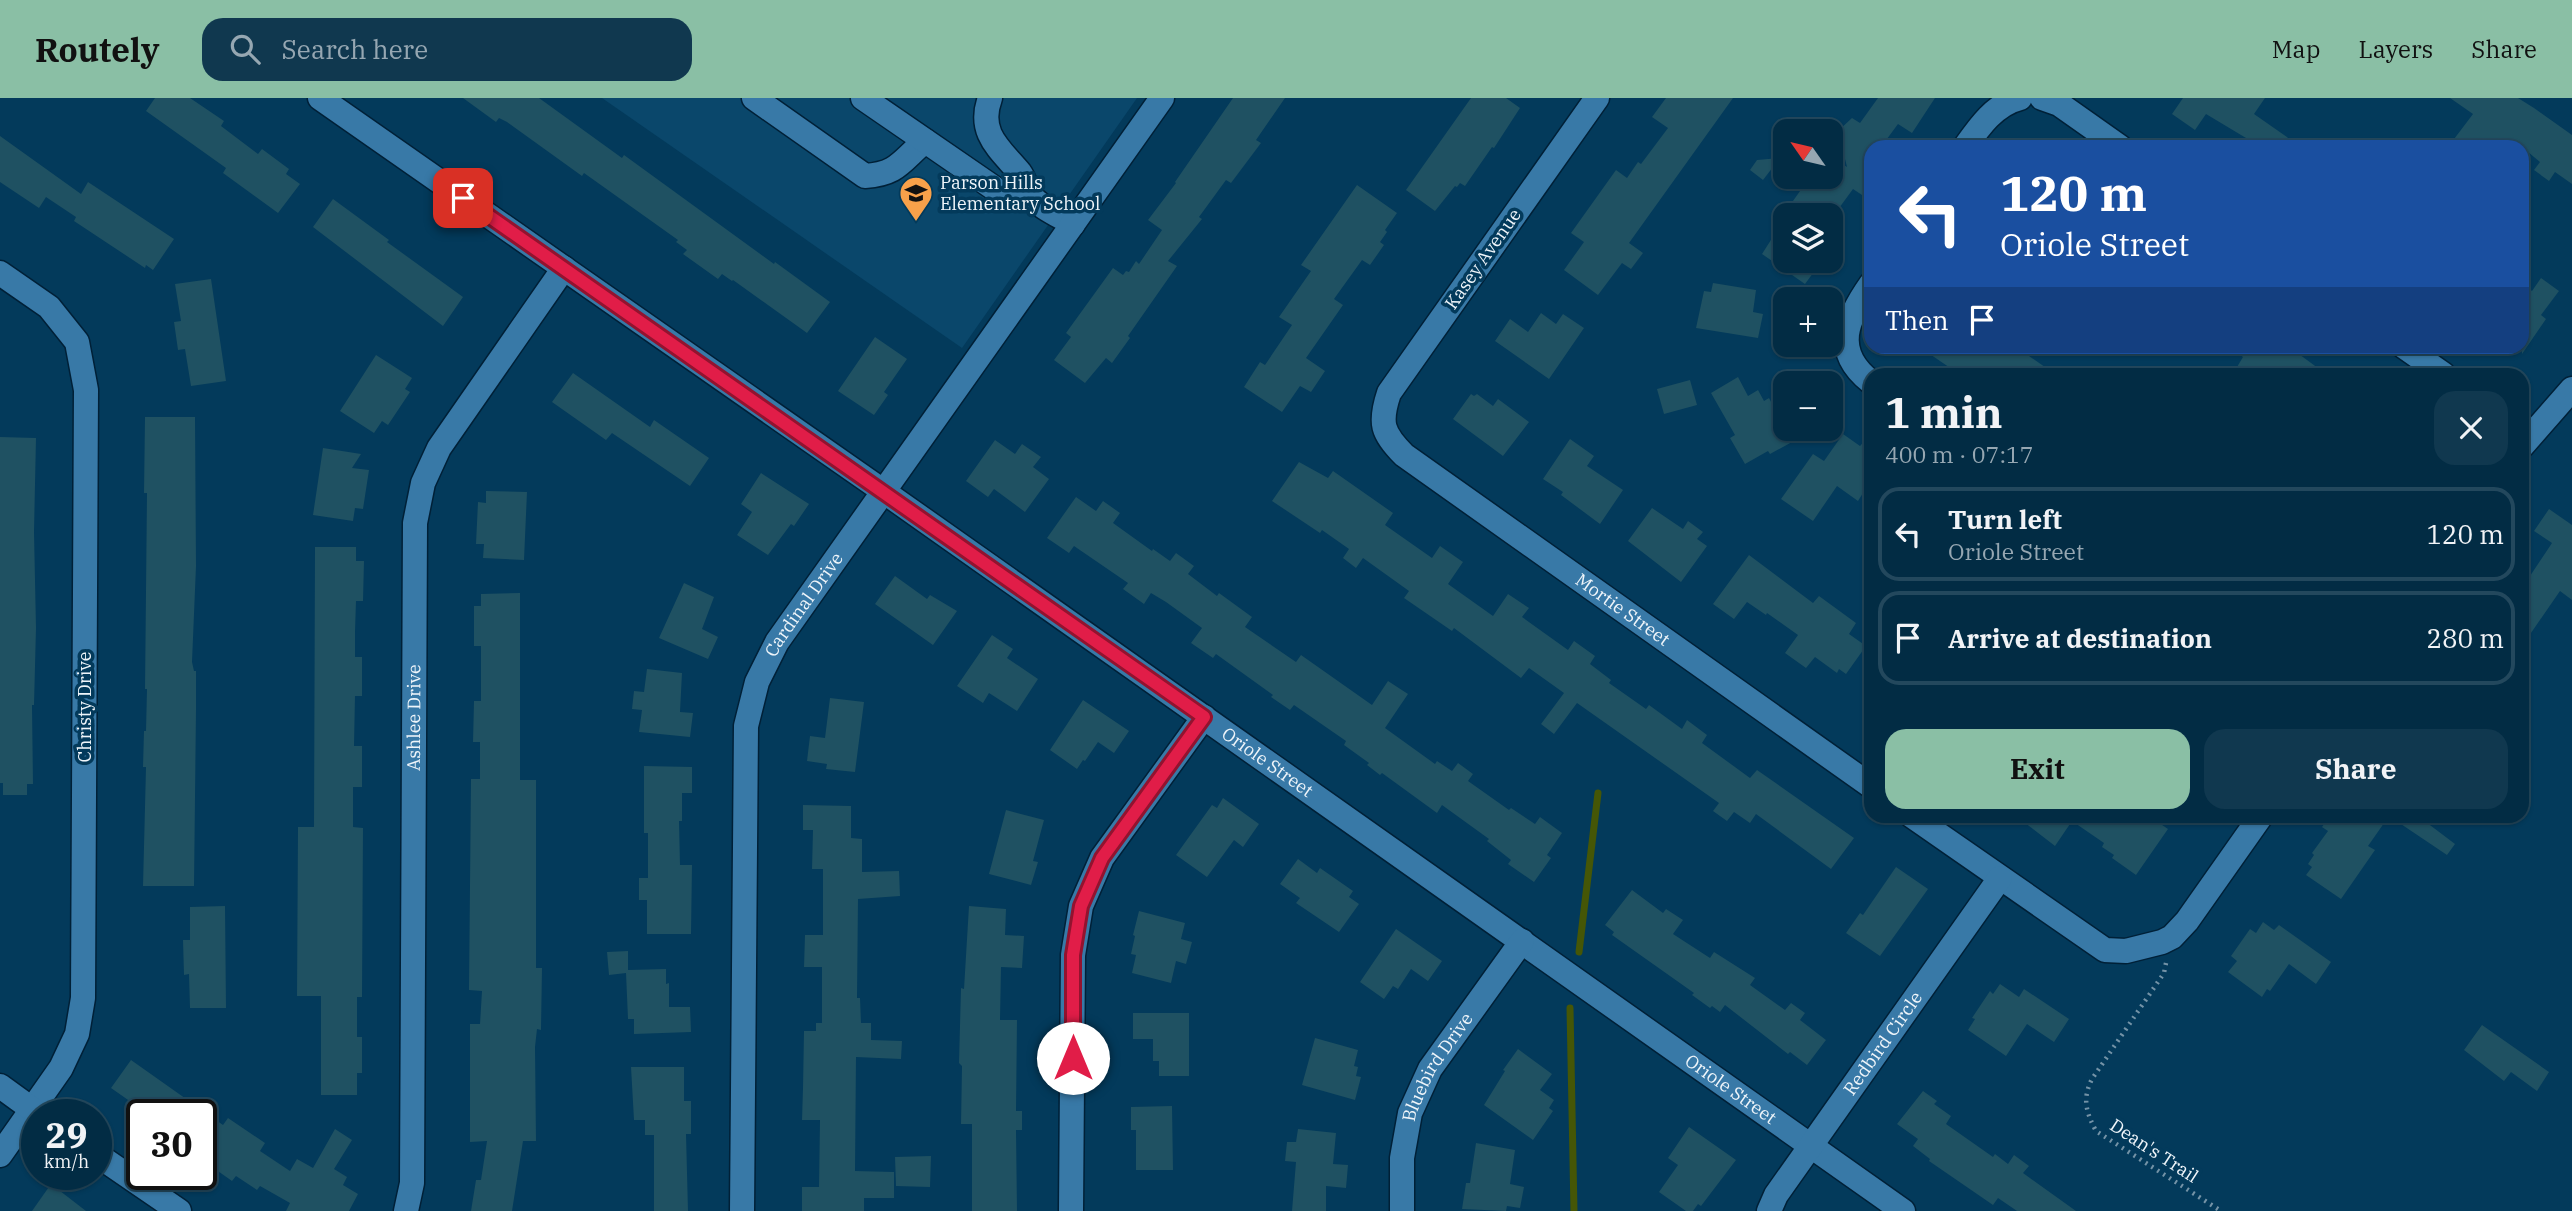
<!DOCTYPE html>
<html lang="en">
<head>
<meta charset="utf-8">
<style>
	:root { --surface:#022c44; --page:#10384f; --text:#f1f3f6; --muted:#96a7b2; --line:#23485d; --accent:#8abfa5 }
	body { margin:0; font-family:"IBM Plex Serif",serif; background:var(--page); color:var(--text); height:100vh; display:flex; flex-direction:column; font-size:26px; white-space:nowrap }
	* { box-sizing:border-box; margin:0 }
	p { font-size:23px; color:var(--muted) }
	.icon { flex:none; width:38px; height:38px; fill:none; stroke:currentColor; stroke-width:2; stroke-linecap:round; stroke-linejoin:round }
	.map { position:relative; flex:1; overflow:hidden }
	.sheet { position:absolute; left:1864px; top:270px; width:665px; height:455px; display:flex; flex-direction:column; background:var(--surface); border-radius:21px; box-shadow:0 2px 5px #0004,0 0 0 2px var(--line) }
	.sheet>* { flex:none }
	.hud { position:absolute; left:1864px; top:42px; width:665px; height:214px; border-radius:21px; box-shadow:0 2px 5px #0004,0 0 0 2px var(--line); background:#1a4fa0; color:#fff; overflow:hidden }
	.needle { width:46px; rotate:304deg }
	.buttons { position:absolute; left:1773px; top:21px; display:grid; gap:14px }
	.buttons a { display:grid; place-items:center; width:70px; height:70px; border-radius:14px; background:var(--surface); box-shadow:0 2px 5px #0004,0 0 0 2px var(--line); font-size:35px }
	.speed { position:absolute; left:21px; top:1001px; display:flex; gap:14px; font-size:35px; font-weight:700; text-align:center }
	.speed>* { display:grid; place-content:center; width:91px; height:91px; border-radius:50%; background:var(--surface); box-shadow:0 2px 5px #0004,0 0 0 2px var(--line); line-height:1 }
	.speed small { font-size:18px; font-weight:400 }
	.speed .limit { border:4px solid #111; border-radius:10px; background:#fff; color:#111 }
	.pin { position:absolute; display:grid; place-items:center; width:60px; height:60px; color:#fff; margin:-30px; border-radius:14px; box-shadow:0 4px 10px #0006 }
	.me { position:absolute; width:77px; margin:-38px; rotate:0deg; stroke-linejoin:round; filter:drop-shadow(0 0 5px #0008) }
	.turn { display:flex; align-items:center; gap:24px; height:147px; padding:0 21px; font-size:32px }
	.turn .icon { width:91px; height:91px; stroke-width:2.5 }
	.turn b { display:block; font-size:49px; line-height:60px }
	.then { display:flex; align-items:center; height:66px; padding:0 21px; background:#0003; gap:14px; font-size:26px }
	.round { display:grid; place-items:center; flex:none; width:74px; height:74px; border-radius:21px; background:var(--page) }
	.overview { display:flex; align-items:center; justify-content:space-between; height:119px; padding:0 21px }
	h1 { font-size:42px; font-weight:700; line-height:52px }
	.action { display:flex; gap:14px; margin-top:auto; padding:14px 21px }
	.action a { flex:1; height:80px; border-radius:21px; background:var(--accent); color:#111; font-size:28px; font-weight:700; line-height:80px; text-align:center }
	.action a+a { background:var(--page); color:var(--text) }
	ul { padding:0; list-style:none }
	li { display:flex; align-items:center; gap:21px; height:94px; margin:0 14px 10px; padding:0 7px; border:4px solid var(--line); border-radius:21px }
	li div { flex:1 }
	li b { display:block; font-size:26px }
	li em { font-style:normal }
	header { display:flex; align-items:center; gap:42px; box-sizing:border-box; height:98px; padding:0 35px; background:var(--accent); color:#111 }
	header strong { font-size:33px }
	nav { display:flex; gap:38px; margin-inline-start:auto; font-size:24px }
	.search { width:490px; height:63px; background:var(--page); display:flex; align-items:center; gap:18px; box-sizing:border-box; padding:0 24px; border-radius:21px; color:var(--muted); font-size:26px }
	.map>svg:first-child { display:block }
</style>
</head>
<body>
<header>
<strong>Routely</strong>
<div class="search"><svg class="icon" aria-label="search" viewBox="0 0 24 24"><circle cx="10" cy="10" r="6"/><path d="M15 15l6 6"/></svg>Search here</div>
<nav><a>Map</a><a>Layers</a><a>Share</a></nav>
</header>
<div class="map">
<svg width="2572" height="1113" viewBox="0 0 2572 1113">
	<rect width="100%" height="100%" fill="#033a5b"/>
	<polygon fill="#0a476b" points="602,0 1137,0 962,250"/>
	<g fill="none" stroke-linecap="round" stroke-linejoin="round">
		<g stroke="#455606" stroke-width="7">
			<polyline points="1579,854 1598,695"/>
			<polyline points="1570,910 1574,1113"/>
		</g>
	</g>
	<g fill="#1f5162">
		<polygon points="155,0 190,0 224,23 221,28 258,56 262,51 289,71 286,76 300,86 278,115 223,75 226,70 146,13"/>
		<polygon points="463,0 539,0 622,60 624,57 774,166 775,164 830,204 807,235 733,182 732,183 722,176 718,181 683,156 687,152 676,144 678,142 584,75 582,78 507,24 499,20 496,24"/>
		<polygon points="1233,0 1285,0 1256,42 1261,45 1231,85 1226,82 1199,119 1202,121 1168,163 1177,168 1128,238 1130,240 1112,265 1106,260 1085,285 1054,262 1071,239 1066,235 1113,170 1123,177 1126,173 1129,174 1136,163 1139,166 1162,132 1148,122 1176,85 1175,84"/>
		<polygon points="1471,0 1506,0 1520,10 1494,50 1492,49 1465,88 1460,85 1457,89 1455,88 1435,113 1406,92"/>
		<polygon points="1666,0 1733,0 1629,145 1643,155 1631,171 1622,165 1598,197 1564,172 1584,144 1571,135 1616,72 1627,80 1638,64 1641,66 1668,30 1652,19"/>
		<polygon points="1878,0 1935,0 1912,35 1898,26 1881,49 1871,49 1871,103 1853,91 1834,117 1783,117 1810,79 1830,79 1830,57 1847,69 1838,33 1852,20 1860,25"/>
		<polygon points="2183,0 2265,0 2254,16 2301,49 2261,49 2206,16 2195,32 2172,16"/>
		<polygon points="2450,0 2518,0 2534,10 2572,37 2572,86 2555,74 2549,83 2534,72 2540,64 2522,49 2448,49 2473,16"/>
		<polygon points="0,38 81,96 88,84 174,141 153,172 146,167 145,170 74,123 76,119 46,99 39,110 0,84"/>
		<polygon points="1780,60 1763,82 1750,72 1757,62"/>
		<polygon points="1357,87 1397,115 1385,132 1387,134 1380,144 1384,147 1370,167 1362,162 1334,201 1343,207 1306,260 1325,273 1311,294 1300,288 1282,314 1244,289 1260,264 1265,267 1292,227 1279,219 1311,173 1301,167"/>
		<polygon points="333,101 389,142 387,144 463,199 443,228 313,129"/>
		<polygon points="1785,120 1785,163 1822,163 1805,186 1762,156"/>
		<polygon points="2541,180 2559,193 2541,217 2546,221 2522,256 2522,186 2532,193"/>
		<polygon points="211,181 226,283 191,288 185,251 178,252 174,224 181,223 175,186"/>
		<polygon points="1713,185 1756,192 1753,214 1763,216 1758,240 1696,230 1704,193 1711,194"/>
		<polygon points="1541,215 1556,226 1563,216 1584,230 1549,281 1495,243 1510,221 1528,234"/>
		<polygon points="875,239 907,261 884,294 888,297 874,317 838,293"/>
		<polygon points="1918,248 2016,249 2055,276 1959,276"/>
		<polygon points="2228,248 2288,248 2326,276 2267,276 2258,270 2253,276 2247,276 2237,269 2243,259"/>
		<polygon points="376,257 412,280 405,291 410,294 388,327 382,323 374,335 340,313"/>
		<polygon points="573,275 650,329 654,322 709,360 690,388 612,335 606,342 552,304"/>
		<polygon points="1738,279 1748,298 1758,292 1764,303 1769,300 1792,344 1770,356 1768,353 1745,366 1730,340 1735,337 1711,295"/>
		<polygon points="1690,282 1697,307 1664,316 1657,291"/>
		<polygon points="1471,296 1474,298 1477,296 1493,308 1498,301 1529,324 1503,358 1453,321"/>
		<polygon points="145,319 195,319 196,468 192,564 194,573 196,573 196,612 194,788 143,788 146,669 143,669 144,633 146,633 147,591 145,591 147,395 144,395"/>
		<polygon points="1843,336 1860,348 1871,336 1871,400 1863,395 1858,403 1837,388 1813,423 1781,401 1813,356 1824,363"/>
		<polygon points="0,339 36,340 34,434 36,530 34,607 32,607 33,686 27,686 27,697 3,697 3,685 0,685"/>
		<polygon points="1570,341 1594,358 1587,368 1623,392 1600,426 1561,397 1563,394 1543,381"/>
		<polygon points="995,342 1015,356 1022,346 1041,359 1033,369 1049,381 1025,414 994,391 988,399 966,383"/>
		<polygon points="323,350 361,356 352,370 369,372 363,411 355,410 353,423 313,417"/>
		<polygon points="1299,364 1328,380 1333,373 1393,415 1385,427 1432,460 1440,448 1463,464 1448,486 1493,518 1508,496 1529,510 1522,519 1568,552 1574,543 1595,558 1590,566 1611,582 1609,585 1646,611 1649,607 1682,631 1687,622 1707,637 1702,645 1750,680 1757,672 1854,740 1831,771 1756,716 1750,725 1734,714 1727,723 1713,713 1719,705 1577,605 1554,636 1541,626 1564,595 1529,570 1521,580 1454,530 1452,533 1404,500 1409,493 1363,460 1356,470 1343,460 1349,451 1322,432 1320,435 1272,403"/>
		<polygon points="761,375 809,406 794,428 791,426 768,457 737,437 752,414 741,406"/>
		<polygon points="486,393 527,394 524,462 483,460 484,446 476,446 478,404 486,405"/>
		<polygon points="1076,399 1096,413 1103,403 1120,415 1113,425 1152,453 1153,451 1170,463 1176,455 1194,468 1188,476 1217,498 1219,495 1252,519 1245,529 1296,564 1301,557 1372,607 1388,583 1408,596 1385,630 1435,666 1437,663 1452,673 1458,665 1473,676 1468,683 1509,712 1511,710 1535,726 1540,719 1562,735 1547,757 1551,760 1534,784 1508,766 1511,762 1487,743 1489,741 1442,707 1437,715 1382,675 1380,677 1367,667 1369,665 1344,647 1346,643 1294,607 1290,612 1271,599 1273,597 1216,556 1213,560 1191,545 1202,530 1166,504 1151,495 1144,506 1123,491 1128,485 1074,448 1069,455 1047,440"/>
		<polygon points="1652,410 1683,431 1688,423 1703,434 1697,441 1707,448 1681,484 1628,443"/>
		<polygon points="2549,411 2572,427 2572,502 2560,493 2522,548 2522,490 2552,445 2534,433"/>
		<polygon points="315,449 356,449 356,463 364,463 363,503 356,503 355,534 355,559 362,559 362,598 355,598 354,648 362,648 362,689 353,689 353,729 363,730 362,899 357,899 357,939 362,939 362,975 357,975 357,997 321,997 321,898 297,898 298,729 314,729"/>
		<polygon points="1749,457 1813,505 1819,498 1856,525 1849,536 1866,548 1846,576 1839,571 1837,575 1815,559 1806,570 1785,555 1798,537 1767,515 1766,517 1747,504 1734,521 1713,506"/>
		<polygon points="895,478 927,501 930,497 957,513 933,547 875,506"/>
		<polygon points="684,485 714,499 702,531 718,539 708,561 659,540"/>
		<polygon points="520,495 520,682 536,682 536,870 542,870 541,932 537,931 535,949 536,1043 523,1043 512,1113 471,1113 476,1082 481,1082 487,1043 470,1044 470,926 480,926 482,893 469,892 471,681 480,681 480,644 473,644 474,603 481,603 481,548 474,548 474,508 481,508 481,496"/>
		<polygon points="992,537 1013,551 1007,560 1038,581 1017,613 989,595 983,605 957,588"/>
		<polygon points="647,571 682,575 680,614 693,615 690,639 639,634 642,612 632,611 634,593 644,594"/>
		<polygon points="830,600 864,604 855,674 826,671 827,666 807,663 810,638 825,640"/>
		<polygon points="1083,602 1129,633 1114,655 1098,644 1085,663 1083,662 1077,671 1050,652"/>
		<polygon points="644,668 692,669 692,695 682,695 682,723 679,723 680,767 692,767 691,836 647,836 647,802 639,802 639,780 648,780 648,735 644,735"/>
		<polygon points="1223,700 1259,726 1243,749 1234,742 1207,779 1176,757 1212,707 1217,710"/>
		<polygon points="803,707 851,708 851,740 862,741 862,774 899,773 900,798 858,801 857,900 860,900 861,925 871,925 871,942 902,943 901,961 856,959 855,1073 894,1074 894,1100 864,1100 864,1113 802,1113 802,1089 819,1089 820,1022 802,1022 803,990 804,933 816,933 816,925 822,925 822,869 804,869 805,837 823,837 823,771 812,771 813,732 803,732"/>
		<polygon points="1006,712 1044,722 1033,763 1038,764 1031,787 989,776"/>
		<polygon points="2016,718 2149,718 2168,731 2136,777 2112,760 2114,757 2102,749 2104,745 2072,723 2055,748"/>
		<polygon points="2330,718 2418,718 2455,746 2447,757 2389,718 2368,748 2375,752 2341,801 2306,777 2312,769 2308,766 2314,757 2312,755 2328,733 2322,729"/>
		<polygon points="1298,761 1317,775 1320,770 1353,793 1349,799 1359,806 1339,834 1296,805 1300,800 1280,786"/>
		<polygon points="1896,769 1928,791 1880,858 1846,835 1860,815 1863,817"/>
		<polygon points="1632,792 1663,815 1666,811 1683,822 1673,836 1710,860 1714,854 1755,880 1750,887 1785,912 1791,905 1805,915 1800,922 1826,942 1807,967 1790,954 1788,956 1725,907 1720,914 1712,908 1710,910 1692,897 1694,895 1612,837 1614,834 1605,827"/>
		<polygon points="225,808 226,910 190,910 189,876 184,877 183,842 190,842 190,809"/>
		<polygon points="969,808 1006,811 1005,837 1024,838 1022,870 1001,869 1000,922 1017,922 1016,1013 1022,1013 1022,1032 1016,1032 1017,1113 972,1113 972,1026 961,1026 962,968 959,965 961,890 964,891"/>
		<polygon points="1139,813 1185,825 1181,841 1192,844 1186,866 1176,863 1171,885 1132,875 1136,857 1131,856 1135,838 1133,837"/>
		<polygon points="2263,824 2274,832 2279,827 2331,864 2316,886 2289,866 2270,893 2267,891 2262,899 2228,874 2237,863 2231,858 2250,831 2256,835"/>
		<polygon points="1396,831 1442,863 1428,883 1411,871 1398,891 1393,888 1384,901 1360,884"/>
		<polygon points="628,853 628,872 666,871 666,886 669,885 669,909 690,909 691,934 634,936 634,921 628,921 626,875 609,877 607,854"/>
		<polygon points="2000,886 2019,899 2024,891 2069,921 2054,944 2027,926 2006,958 1968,932 1975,921 1972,920 1990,893 1993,896"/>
		<polygon points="1133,915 1189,915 1189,978 1159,978 1159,963 1153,963 1153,941 1133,941"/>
		<polygon points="2482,927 2549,974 2537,993 2511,974 2504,983 2464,952"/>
		<polygon points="1315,940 1358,952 1354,968 1358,969 1356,978 1361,979 1355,1002 1302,987"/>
		<polygon points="1518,951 1552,976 1540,992 1554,1002 1549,1010 1553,1013 1533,1042 1484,1007 1505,973 1503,972"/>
		<polygon points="131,962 223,1027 228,1020 265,1045 260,1053 290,1073 297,1061 313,1070 335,1031 352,1042 334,1071 347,1079 343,1087 358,1096 349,1113 286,1113 290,1105 260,1088 257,1092 236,1078 232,1083 205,1064 208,1059 201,1055 201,1017 137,1017 127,1010 131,1004 111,990"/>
		<polygon points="631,969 684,969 684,1003 691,1003 691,1036 686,1036 688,1113 654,1113 654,1037 645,1037 645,1022 634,1022"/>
		<polygon points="1923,993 1937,1003 1934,1006 1951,1018 1946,1026 1993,1059 1995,1056 2008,1066 2014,1057 2029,1068 2023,1075 2076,1113 2017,1113 1998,1100 1993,1107 1929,1063 1930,1061 1913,1048 1918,1041 1897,1026"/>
		<polygon points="1172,1008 1173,1072 1136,1072 1136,1032 1131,1032 1131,1009"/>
		<polygon points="1689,1029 1736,1062 1701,1108 1698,1106 1693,1113 1686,1113 1659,1094 1678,1067 1668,1060"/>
		<polygon points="1298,1031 1336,1035 1333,1066 1348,1067 1346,1090 1326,1088 1326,1113 1292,1113 1296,1064 1285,1063 1287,1044 1296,1044"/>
		<polygon points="1476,1045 1515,1052 1510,1086 1524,1089 1520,1110 1507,1108 1506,1113 1462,1111 1466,1085 1470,1085"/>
		<polygon points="931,1058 930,1089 896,1088 895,1059"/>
		<polygon points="51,1086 86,1113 32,1113"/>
	</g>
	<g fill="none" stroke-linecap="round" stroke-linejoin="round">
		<defs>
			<g id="minor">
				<path id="s1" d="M320,0L883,393L1903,1113"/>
				<path d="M754,0L865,78C898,76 901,63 925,43"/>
				<polyline points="863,0 1004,97 1031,99"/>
				<path d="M990,0C977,35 1000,51 1020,75C1025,82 1027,93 1032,99C1040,109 1062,119 1073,126"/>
				<path id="s2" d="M1597,0L1389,295C1379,325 1382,335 1404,357L1871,688"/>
				<polyline points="2042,0 2059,6 2120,49"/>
				<path d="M1965,49C1979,29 1995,6 2020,0"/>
				<polyline points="0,175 49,209 77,244 86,292 83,900 77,936 61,970 0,1057"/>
				<path d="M1871,186C1847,220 1831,253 1871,284"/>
				<polyline points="2403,248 2443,276"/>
				<polyline points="2522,348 2572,291"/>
				<polyline points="1912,718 2105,852 2126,853 2162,844 2172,839 2187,823 2261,718"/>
				<polyline points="0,988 40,1017"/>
				<polyline points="96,1056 179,1113"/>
				<path id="s3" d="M406,1113L412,1085L415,425L423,385L439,350L564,170"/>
				<path id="s4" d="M742,1113L746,628L757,584L777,544L1162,0"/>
				<polyline points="1071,1113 1073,857 1081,808 1102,760 1204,619"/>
				<path id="s5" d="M1402,1113V1060L1410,1015L1430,971L1522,843"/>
				<path id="s6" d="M1769,1113L1776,1097L2000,780"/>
			</g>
		</defs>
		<use href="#minor" stroke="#002037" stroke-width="27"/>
		<path stroke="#7493a7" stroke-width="4.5" stroke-dasharray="2 5" stroke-linecap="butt" d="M2166,865L2164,875L2092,981C2082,1001 2086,1014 2096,1033L2221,1113"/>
		<use href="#minor" stroke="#3879a7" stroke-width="24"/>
	</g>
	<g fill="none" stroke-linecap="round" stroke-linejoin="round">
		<defs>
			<polyline id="route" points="463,100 1204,619 1102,760 1081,808 1073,857 1073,960"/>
		</defs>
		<use href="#route" stroke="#92132f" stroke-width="18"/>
		<use href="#route" stroke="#e11d48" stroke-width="12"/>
	</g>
	<defs>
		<symbol id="school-pin" viewBox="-11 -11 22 30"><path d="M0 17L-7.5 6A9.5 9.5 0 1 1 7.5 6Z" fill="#f8a14a" stroke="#033a5b"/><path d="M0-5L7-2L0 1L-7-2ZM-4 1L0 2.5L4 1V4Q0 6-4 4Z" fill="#111"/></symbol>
	</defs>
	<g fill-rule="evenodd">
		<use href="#school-pin" x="897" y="76" width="38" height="52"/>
	</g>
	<g text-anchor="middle" stroke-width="7" stroke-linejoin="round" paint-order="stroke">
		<g font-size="18" fill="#eff5fa" stroke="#033a5b" text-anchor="start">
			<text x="940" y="91">Parson Hills<tspan x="940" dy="21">Elementary School</tspan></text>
		</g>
		<g font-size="18" fill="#eff5fa" stroke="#033a5b">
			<text transform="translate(1483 161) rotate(-55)" y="6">Kasey Avenue</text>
			<text dy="6" stroke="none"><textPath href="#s4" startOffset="621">Cardinal Drive</textPath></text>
			<text dy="6" stroke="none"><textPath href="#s2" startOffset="698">Mortie Street</textPath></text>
			<text transform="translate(85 609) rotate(-90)" y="6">Christy Drive</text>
			<text dy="6" stroke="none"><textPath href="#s3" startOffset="494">Ashlee Drive</textPath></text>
			<text dy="6" stroke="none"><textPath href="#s1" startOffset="1157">Oriole Street</textPath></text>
			<text dy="6" stroke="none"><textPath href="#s6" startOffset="203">Redbird Circle</textPath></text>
			<text dy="6" stroke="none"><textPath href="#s5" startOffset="152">Bluebird Drive</textPath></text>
			<text dy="6" stroke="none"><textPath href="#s1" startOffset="1724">Oriole Street</textPath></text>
			<text transform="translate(2154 1053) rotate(33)" y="6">Dean's Trail</text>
		</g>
	</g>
</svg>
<div class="buttons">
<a><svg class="needle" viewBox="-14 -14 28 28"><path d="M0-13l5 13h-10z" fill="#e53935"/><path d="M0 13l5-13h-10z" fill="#96a7b2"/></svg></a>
<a><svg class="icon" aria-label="layers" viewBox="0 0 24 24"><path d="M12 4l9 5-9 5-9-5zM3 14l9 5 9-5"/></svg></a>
<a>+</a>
<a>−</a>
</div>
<div class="speed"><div>29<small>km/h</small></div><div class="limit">30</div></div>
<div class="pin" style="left:463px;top:100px;background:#d93025"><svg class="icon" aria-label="arrive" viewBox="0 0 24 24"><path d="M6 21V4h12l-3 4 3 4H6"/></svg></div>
<svg class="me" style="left:1073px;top:960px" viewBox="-20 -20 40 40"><circle r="19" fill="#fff"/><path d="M0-13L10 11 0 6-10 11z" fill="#e11d48"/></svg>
<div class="hud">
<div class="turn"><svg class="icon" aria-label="left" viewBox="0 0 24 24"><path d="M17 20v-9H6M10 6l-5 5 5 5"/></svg><div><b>120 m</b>Oriole Street</div></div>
<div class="then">Then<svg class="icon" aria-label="arrive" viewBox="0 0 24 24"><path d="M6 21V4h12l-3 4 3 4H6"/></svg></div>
</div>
<section class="sheet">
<div class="overview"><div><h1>1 min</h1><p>400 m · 07:17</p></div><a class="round"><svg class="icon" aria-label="close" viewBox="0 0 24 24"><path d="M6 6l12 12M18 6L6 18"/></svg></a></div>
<ul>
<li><svg class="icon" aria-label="left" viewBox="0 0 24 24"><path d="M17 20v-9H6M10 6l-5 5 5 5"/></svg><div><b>Turn left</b><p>Oriole Street</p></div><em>120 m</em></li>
<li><svg class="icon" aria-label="arrive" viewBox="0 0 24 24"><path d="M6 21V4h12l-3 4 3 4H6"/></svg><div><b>Arrive at destination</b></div><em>280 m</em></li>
</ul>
<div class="action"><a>Exit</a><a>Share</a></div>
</section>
</div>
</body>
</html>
